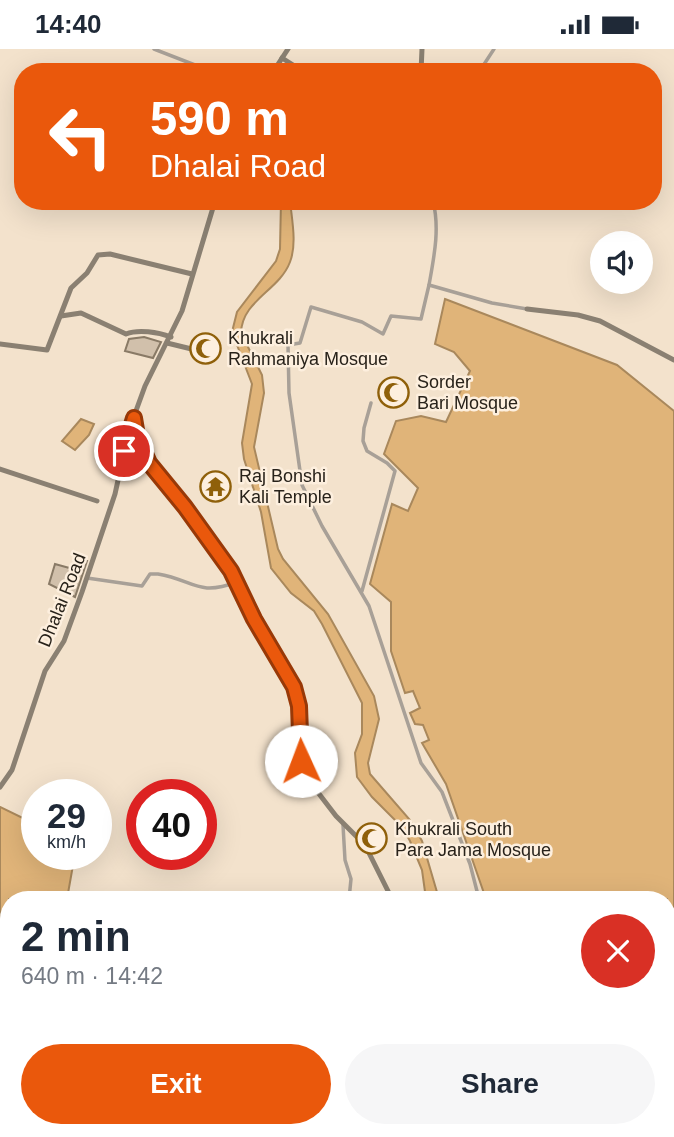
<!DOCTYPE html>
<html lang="en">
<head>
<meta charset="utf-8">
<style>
	:root { --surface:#fff; --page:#f6f6f7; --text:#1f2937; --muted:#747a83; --accent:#ea580c }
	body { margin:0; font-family:Arial,sans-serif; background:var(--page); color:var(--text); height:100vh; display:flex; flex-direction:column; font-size:26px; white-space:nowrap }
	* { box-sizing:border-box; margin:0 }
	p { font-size:23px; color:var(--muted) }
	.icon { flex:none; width:38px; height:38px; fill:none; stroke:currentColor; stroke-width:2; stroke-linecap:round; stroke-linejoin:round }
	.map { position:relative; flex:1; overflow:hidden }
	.panel { position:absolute; left:0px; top:842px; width:676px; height:247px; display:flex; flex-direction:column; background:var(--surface); border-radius:28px 28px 0 0; box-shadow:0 7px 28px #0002 }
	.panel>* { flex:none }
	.top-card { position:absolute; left:14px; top:14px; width:648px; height:147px; border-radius:28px; box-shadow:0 7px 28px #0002; background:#ea580c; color:#fff; overflow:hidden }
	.buttons { position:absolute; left:590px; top:182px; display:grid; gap:14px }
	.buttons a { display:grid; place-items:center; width:63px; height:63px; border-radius:50%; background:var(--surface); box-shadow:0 7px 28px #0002; font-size:35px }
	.speed { position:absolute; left:21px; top:730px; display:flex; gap:14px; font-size:35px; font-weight:700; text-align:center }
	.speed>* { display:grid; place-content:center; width:91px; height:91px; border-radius:50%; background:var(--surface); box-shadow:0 7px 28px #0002; line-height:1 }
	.speed small { font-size:18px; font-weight:400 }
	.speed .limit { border:10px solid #d22; background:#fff; color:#111 }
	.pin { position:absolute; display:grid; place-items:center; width:60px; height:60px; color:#fff; margin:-30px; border:4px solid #fff; border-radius:50%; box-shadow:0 2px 7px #0007 }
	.me { position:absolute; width:77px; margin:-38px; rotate:358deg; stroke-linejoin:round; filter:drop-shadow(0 0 5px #0008) }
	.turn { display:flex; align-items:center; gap:24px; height:147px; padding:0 21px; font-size:32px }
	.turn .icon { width:91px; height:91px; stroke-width:2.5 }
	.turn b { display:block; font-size:49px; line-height:60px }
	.round { display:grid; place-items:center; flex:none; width:74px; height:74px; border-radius:37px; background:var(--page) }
	.overview { display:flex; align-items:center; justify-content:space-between; height:119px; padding:0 21px }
	h1 { font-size:42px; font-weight:700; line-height:52px }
	.cta { display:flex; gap:14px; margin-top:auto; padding:14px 21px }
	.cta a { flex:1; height:80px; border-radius:42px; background:var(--accent); color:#fff; font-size:28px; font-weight:700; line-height:80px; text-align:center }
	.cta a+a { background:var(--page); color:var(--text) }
	.status { display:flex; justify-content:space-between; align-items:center; height:49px; padding:0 35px; background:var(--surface); direction:ltr }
	.status svg { height:19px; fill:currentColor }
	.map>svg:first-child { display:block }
</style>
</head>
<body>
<div class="status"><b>14:40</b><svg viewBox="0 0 49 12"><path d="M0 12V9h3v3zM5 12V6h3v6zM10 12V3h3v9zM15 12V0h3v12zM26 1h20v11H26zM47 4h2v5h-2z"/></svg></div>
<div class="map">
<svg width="674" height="1088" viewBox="0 0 674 1088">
	<rect width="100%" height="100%" fill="#f3e2cc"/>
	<g fill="#e0b479" stroke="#a9885c" stroke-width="2">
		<path d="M281,152H290C292,171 297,195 290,213C279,242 242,251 241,284L262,326L264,344L254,398L278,500L283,510L328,565L374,647L379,670L368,714L370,725L410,771L422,792L439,850H426L422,821L410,792L402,778L372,748L357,728L355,704L362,685V654L322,575L314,562L291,544L271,519L261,463L244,410L242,394L252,335L232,283L237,263L276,212L280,200Z"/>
		<polygon points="445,250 617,316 674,362 674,1088 480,1088 480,1080 667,1080 667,850 486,850 446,735 422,694 429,691 423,676 415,675 410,664 420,659 413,642 405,644 391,602 391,553 370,535 392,455 408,462 418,439 384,405 396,372 421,367 446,373 470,322 454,303 435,295"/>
		<polygon points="81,370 94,375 89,386 75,401 62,392"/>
		<polygon points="0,758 37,776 37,805 75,805 67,850 9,850 9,1080 31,1080 30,1088 0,1088"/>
		<polygon points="34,1080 154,1080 158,1088 33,1088"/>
	</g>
	<g fill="#d1c0ab" stroke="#897a66" stroke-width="2">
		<polygon points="144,288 161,293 153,309 125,302 129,290"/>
		<polygon points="77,509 87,512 75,548 49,535 55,515 73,520"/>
	</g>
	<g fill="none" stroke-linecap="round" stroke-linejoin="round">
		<g stroke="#a8a097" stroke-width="3.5">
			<polyline points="154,0 213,23"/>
			<polyline points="479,23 494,0"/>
			<path d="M433,152C440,180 434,208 429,236L492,254L527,260"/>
			<polyline points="429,236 421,270 391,267 383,285 362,273 311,258 300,294 288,296 289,344 302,436 322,477 369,557 421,714 442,743 470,815 479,850"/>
			<path d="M87,529L142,537L150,525H158C194,531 197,548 237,533"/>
			<polyline points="362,542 395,422 387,414 367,402 363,392 364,379 371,354"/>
			<polyline points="343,776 345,811 351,830 349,850"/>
			<polyline points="466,1088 467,1080"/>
		</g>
		<g stroke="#8a8072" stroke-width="5">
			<polyline points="282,9 304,23"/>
			<polyline points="273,23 288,0"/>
			<polyline points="421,23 422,0"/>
			<polyline points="527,260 578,266 600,272 674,311"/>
			<path d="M61,267L81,264L126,285C138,280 158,283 171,288"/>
			<polyline points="167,294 208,304"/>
			<polyline points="0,295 47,301 71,239 87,224 98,206 110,205 192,225"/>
			<polyline points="134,369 137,387 149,414 185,458 231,522 254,570 294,638 301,688 299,702 304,722 313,737 336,767 365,796 392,850"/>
			<polyline points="0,420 97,452"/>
			<polyline points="0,738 12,721 45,622 64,592 82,543 115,445 129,381 145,337 182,262 215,152"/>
			<polyline points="336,1088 337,1080"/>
		</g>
	</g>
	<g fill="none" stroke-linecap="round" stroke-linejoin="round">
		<defs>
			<polyline id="route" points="124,402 134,369 137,387 149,414 185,458 231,522 254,570 294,638 299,657 301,712"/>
		</defs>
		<use href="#route" stroke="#983908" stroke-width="18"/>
		<use href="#route" stroke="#ea580c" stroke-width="12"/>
	</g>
	<defs>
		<symbol id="mosque-ring" viewBox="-11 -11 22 22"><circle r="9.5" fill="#fdefde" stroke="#8f600a" stroke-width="1.5"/><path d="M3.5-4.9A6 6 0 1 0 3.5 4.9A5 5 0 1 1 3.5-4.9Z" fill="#8f600a"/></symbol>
		<symbol id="temple-ring" viewBox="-11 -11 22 22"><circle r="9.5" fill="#fdefde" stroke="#8f600a" stroke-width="1.5"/><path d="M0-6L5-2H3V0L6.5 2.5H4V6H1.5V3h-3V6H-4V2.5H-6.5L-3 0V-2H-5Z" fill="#8f600a"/></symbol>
	</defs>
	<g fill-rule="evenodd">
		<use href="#mosque-ring" x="188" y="282" width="35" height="35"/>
		<use href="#mosque-ring" x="376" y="326" width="35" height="35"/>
		<use href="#temple-ring" x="198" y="420" width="35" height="35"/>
		<use href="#mosque-ring" x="354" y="772" width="35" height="35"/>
	</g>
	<g text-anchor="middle" stroke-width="5" stroke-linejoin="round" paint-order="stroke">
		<g font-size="18" fill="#28221a" stroke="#fdefde" text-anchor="start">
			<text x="228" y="295">Khukrali<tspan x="228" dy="21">Rahmaniya Mosque</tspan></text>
			<text x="417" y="339">Sorder<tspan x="417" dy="21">Bari Mosque</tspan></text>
			<text x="239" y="433">Raj Bonshi<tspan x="239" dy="21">Kali Temple</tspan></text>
			<text x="395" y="786">Khukrali South<tspan x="395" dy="21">Para Jama Mosque</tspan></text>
		</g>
		<g font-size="18" fill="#28221a" stroke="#fdefde">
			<text transform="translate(62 551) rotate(-68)" y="6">Dhalai Road</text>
		</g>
	</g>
</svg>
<div class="buttons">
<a><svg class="icon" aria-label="sound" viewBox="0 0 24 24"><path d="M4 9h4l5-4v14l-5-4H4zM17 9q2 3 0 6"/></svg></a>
</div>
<div class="speed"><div>29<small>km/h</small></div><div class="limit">40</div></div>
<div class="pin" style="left:124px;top:402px;background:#d93025"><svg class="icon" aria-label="arrive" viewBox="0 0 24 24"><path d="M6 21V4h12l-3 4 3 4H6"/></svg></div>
<svg class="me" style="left:301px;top:712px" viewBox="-20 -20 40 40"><circle r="19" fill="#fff"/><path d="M0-13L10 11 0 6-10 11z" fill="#ea580c"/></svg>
<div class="top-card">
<div class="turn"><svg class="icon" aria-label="left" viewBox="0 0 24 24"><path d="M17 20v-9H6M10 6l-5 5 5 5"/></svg><div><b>590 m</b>Dhalai Road</div></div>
</div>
<section class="panel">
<div class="overview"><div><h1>2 min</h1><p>640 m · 14:42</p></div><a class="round" style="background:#d93025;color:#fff"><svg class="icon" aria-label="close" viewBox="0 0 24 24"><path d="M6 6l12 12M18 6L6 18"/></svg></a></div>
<div class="cta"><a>Exit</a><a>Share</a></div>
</section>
</div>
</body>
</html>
